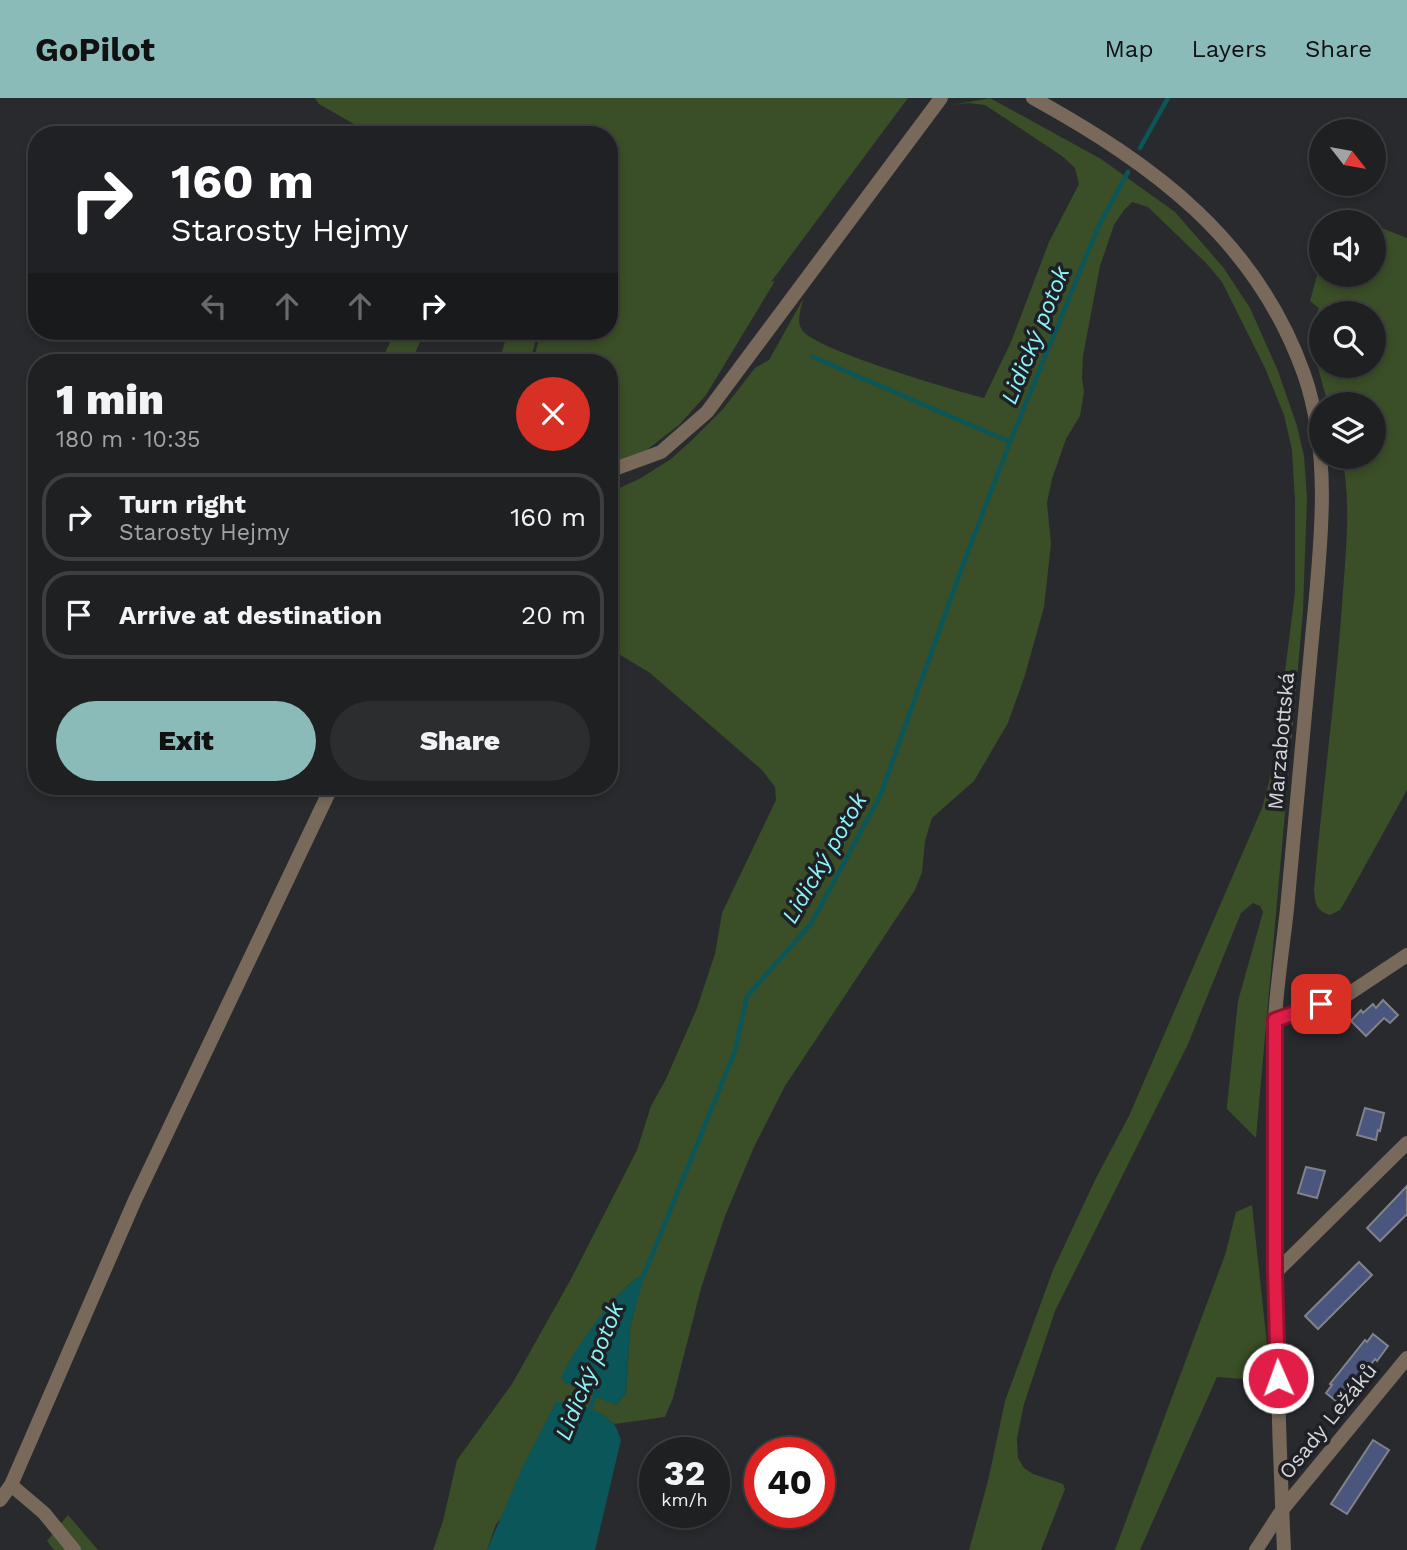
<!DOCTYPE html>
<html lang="en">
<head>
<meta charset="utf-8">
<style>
	:root { --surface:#1e2022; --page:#2b2d2f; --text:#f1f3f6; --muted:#a1a3a5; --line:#3c3e40; --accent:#8bbbb9 }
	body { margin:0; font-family:"Work Sans",sans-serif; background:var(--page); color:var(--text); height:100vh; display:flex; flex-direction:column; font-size:26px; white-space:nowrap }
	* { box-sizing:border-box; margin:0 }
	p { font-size:23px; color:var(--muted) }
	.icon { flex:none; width:38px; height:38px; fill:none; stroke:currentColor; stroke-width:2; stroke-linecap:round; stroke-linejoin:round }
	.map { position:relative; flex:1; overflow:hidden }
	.drawer { position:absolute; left:28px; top:256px; width:590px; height:441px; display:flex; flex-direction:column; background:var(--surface); border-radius:28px; box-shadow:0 4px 10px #0003,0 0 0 2px var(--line) }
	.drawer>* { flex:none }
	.banner { position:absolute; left:28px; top:28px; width:590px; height:214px; border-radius:28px; box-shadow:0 4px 10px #0003,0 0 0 2px var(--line); background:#202124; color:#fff; overflow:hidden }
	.needle { width:46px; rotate:121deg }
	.fabs { position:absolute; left:1309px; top:21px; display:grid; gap:14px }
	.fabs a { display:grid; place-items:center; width:77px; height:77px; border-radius:50%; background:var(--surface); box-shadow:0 4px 10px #0003,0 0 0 2px var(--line); font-size:35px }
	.speed { position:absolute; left:639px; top:1339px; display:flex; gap:14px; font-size:35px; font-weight:700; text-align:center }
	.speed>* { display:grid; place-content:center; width:91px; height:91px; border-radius:50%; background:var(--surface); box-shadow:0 4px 10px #0003,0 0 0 2px var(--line); line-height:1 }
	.speed small { font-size:18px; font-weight:400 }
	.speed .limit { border:10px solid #d22; background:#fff; color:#111 }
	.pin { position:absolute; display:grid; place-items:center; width:60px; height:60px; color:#fff; margin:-30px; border-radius:14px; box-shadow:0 4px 10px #0006 }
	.me { position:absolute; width:77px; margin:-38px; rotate:358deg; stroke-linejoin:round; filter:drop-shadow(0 0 5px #0008) }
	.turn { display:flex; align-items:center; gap:24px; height:147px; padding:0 28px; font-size:32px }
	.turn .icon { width:91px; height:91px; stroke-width:2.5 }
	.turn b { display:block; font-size:49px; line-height:60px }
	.lanes { display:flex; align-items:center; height:66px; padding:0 28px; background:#0003; justify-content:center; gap:35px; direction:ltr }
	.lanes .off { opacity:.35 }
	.round { display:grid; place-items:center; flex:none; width:74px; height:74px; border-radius:37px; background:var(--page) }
	.summary { display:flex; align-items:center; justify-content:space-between; height:119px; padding:0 28px }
	h1 { font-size:42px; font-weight:800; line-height:52px }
	.action { display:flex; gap:14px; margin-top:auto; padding:14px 28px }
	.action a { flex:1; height:80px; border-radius:42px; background:var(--accent); color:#111; font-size:28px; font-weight:800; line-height:80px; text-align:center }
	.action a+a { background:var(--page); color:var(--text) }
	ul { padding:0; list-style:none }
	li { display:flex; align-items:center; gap:21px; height:88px; margin:0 14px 10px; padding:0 14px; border:4px solid var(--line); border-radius:28px }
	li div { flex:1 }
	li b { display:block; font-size:26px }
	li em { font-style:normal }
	header { display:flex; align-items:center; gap:42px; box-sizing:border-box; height:98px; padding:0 35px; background:var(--accent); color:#111 }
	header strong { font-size:33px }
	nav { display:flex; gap:38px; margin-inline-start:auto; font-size:24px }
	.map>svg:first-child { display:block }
</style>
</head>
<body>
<header>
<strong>GoPilot</strong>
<nav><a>Map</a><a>Layers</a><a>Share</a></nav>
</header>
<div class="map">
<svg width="1407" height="1452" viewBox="0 0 1407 1452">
	<rect width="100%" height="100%" fill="#282a2e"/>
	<g fill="#3a4e27" fill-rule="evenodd">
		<polygon points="315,0 908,0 771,184 775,183 706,297 680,326 629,366 609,372 609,355 616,353 609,354 609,264 533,264 541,233 609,233 609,37 373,37 319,6"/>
		<path d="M990,0L1101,61L1175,114L1223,169L1250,210L1278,273L1297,328L1304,358L1307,400L1303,513L1256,1040L1227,1011V1008L1238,903L1263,814L1260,808L1253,805L1241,815L1188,946L1055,1213L1024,1306L1017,1340L1018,1360L1024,1370L1033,1376L1063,1386L1065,1391L1041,1452H969L988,1383L1005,1303L1053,1172L1096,1080L1129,1018L1262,710L1273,669L1295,494V403L1292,352L1284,317L1265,270L1222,184L1206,165L1148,109L1132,104L1124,112L1114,127L1100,168L1083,258L1082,280L1084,294L1080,318L1066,341L1052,381L1047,405L1051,446L1044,509L1025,577L1008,625L974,683L932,720L925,743L922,774L915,792L785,988L754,1049L725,1118L701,1190L673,1300L665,1319L615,1326L600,1317L496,1426L487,1452H433L443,1423L457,1362L512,1286L571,1181L637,1052L651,1008L666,981L697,910L715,856L722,815L776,702L775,689L762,672L650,575L609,550V395L641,380L671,361L692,342L723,311L755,270L769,262L803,201C801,211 796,223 802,232C813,251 956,293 984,300L1011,244L1049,144L1079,86L1075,70L1062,58L985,7L969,5L952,7ZM644,1176L630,1230L626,1295L616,1307L595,1297L588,1236C605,1215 620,1189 644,1176Z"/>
		<path d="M1374,127L1407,140V692L1350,795L1340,812L1330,817C1316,813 1315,805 1314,792C1322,697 1335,603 1342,508C1345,459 1352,408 1342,359H1374V306H1328L1308,234L1319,210L1310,203L1321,163V177H1374ZM1321,215H1374V268H1321Z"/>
		<polygon points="395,233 425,233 411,264 381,264"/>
		<polygon points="508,233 538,233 530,264 499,264"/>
		<polygon points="1252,1107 1271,1283 1217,1279 1140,1452 1115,1452 1225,1157 1236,1114"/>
		<polygon points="68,1417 98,1452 54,1452 47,1443"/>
	</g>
	<g fill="#0a5658">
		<path d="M645,1175L630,1230L626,1295L616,1307L565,1285L561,1279C577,1247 614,1193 645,1175Z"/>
		<path d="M556,1304C575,1305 601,1311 614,1326C617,1330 619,1337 621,1342L595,1452H487L522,1370Z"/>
	</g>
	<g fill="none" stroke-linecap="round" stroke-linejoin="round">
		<g stroke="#0a5658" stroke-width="4.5">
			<polyline points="1140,50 1168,0"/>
			<polyline points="813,259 1010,344"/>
			<polyline points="643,1179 735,953 747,898 811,826 880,698 962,469 1010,344 1099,127 1128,74"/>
			<polyline points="588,1316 598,1291"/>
		</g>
	</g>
	<g fill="#4b567e" stroke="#818389" stroke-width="2">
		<polygon points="1383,902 1398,917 1390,925 1384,920 1366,938 1351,923 1361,912 1363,915 1373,906 1376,910"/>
		<polygon points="1365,1010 1384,1015 1380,1033 1378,1032 1376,1042 1357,1037"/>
		<polygon points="1306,1069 1325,1073 1317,1100 1298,1095"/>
		<polygon points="1407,1088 1407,1116 1380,1143 1367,1130"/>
		<polygon points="1359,1164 1372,1177 1318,1231 1305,1218"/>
		<polygon points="1373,1236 1388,1248 1377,1263 1375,1261 1341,1307 1326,1295 1332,1287 1330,1286 1365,1242 1367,1244"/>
		<polygon points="1373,1342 1389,1352 1347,1416 1331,1406"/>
	</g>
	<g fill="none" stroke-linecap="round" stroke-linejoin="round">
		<g stroke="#78695a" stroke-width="14">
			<polyline points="1275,922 1344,899 1407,857"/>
			<polyline points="1275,1175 1407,1045"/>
			<polyline points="11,1387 44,1415 74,1452"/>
			<polyline points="1256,1452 1282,1412 1407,1260"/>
		</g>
		<g stroke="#78695a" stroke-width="14">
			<path d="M1033,0C1154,67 1256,141 1304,276C1334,362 1319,461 1311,551C1303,638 1295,724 1287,811C1283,848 1277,885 1275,921C1272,971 1275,1022 1275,1072C1275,1199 1278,1325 1284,1452"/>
			<polyline points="609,373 661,354 707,314 941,0"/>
			<polyline points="0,1402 11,1387 135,1102 332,688"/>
		</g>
	</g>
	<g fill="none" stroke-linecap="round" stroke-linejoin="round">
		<defs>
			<polyline id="route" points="1278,1280 1275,1175 1275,922 1321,906"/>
		</defs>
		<use href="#route" stroke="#92132f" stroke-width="18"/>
		<use href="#route" stroke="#e11d48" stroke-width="12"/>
	</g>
	<g text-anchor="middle" stroke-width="7" stroke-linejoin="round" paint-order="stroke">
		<g font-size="21" fill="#d5d6da" stroke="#1e2025">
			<text transform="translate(1281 643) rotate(-85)" y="7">Marzabottská</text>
			<text transform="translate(1328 1323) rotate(-51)" y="7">Osady Ležáků</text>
		</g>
		<g font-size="23" font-style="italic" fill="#8cf4f7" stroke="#1e2025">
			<text transform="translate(1035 237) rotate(-68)" y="8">Lidický potok</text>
			<text transform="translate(824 760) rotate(-60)" y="8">Lidický potok</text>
			<text transform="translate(589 1273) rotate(-68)" y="8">Lidický potok</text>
		</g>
	</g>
</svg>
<div class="fabs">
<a><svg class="needle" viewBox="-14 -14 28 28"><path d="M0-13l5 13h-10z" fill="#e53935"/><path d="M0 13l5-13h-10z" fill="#a1a3a5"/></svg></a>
<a><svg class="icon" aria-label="sound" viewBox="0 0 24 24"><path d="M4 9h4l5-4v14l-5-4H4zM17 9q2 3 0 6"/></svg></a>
<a><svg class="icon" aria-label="search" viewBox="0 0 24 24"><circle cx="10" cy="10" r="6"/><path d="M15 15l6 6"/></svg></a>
<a><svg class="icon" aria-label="layers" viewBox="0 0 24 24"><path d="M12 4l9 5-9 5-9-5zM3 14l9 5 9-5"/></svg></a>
</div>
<div class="speed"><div>32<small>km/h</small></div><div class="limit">40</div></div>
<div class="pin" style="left:1321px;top:906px;background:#d93025"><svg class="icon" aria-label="arrive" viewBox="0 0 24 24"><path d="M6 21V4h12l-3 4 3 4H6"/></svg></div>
<svg class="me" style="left:1278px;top:1280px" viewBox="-20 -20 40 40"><circle r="17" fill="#e11d48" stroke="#fff" stroke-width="3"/><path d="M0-11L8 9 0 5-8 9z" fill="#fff"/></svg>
<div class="banner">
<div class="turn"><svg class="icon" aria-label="right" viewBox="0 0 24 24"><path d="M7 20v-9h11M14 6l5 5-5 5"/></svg><div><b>160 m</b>Starosty Hejmy</div></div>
<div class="lanes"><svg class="icon off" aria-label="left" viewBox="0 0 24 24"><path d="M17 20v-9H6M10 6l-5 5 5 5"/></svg><svg class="icon off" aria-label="ahead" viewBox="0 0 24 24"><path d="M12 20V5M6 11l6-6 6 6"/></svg><svg class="icon off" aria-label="ahead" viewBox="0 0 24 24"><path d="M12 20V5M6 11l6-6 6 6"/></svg><svg class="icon" aria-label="right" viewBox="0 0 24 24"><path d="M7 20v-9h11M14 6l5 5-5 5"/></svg></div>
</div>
<section class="drawer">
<div class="summary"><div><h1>1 min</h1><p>180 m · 10:35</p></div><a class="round" style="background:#d93025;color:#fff"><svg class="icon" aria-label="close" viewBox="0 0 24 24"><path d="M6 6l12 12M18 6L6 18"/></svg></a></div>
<ul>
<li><svg class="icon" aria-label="right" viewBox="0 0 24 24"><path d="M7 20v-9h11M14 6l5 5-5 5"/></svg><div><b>Turn right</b><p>Starosty Hejmy</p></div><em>160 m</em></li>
<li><svg class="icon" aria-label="arrive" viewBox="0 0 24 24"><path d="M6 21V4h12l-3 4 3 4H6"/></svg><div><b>Arrive at destination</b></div><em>20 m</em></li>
</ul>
<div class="action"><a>Exit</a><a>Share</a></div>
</section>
</div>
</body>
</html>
